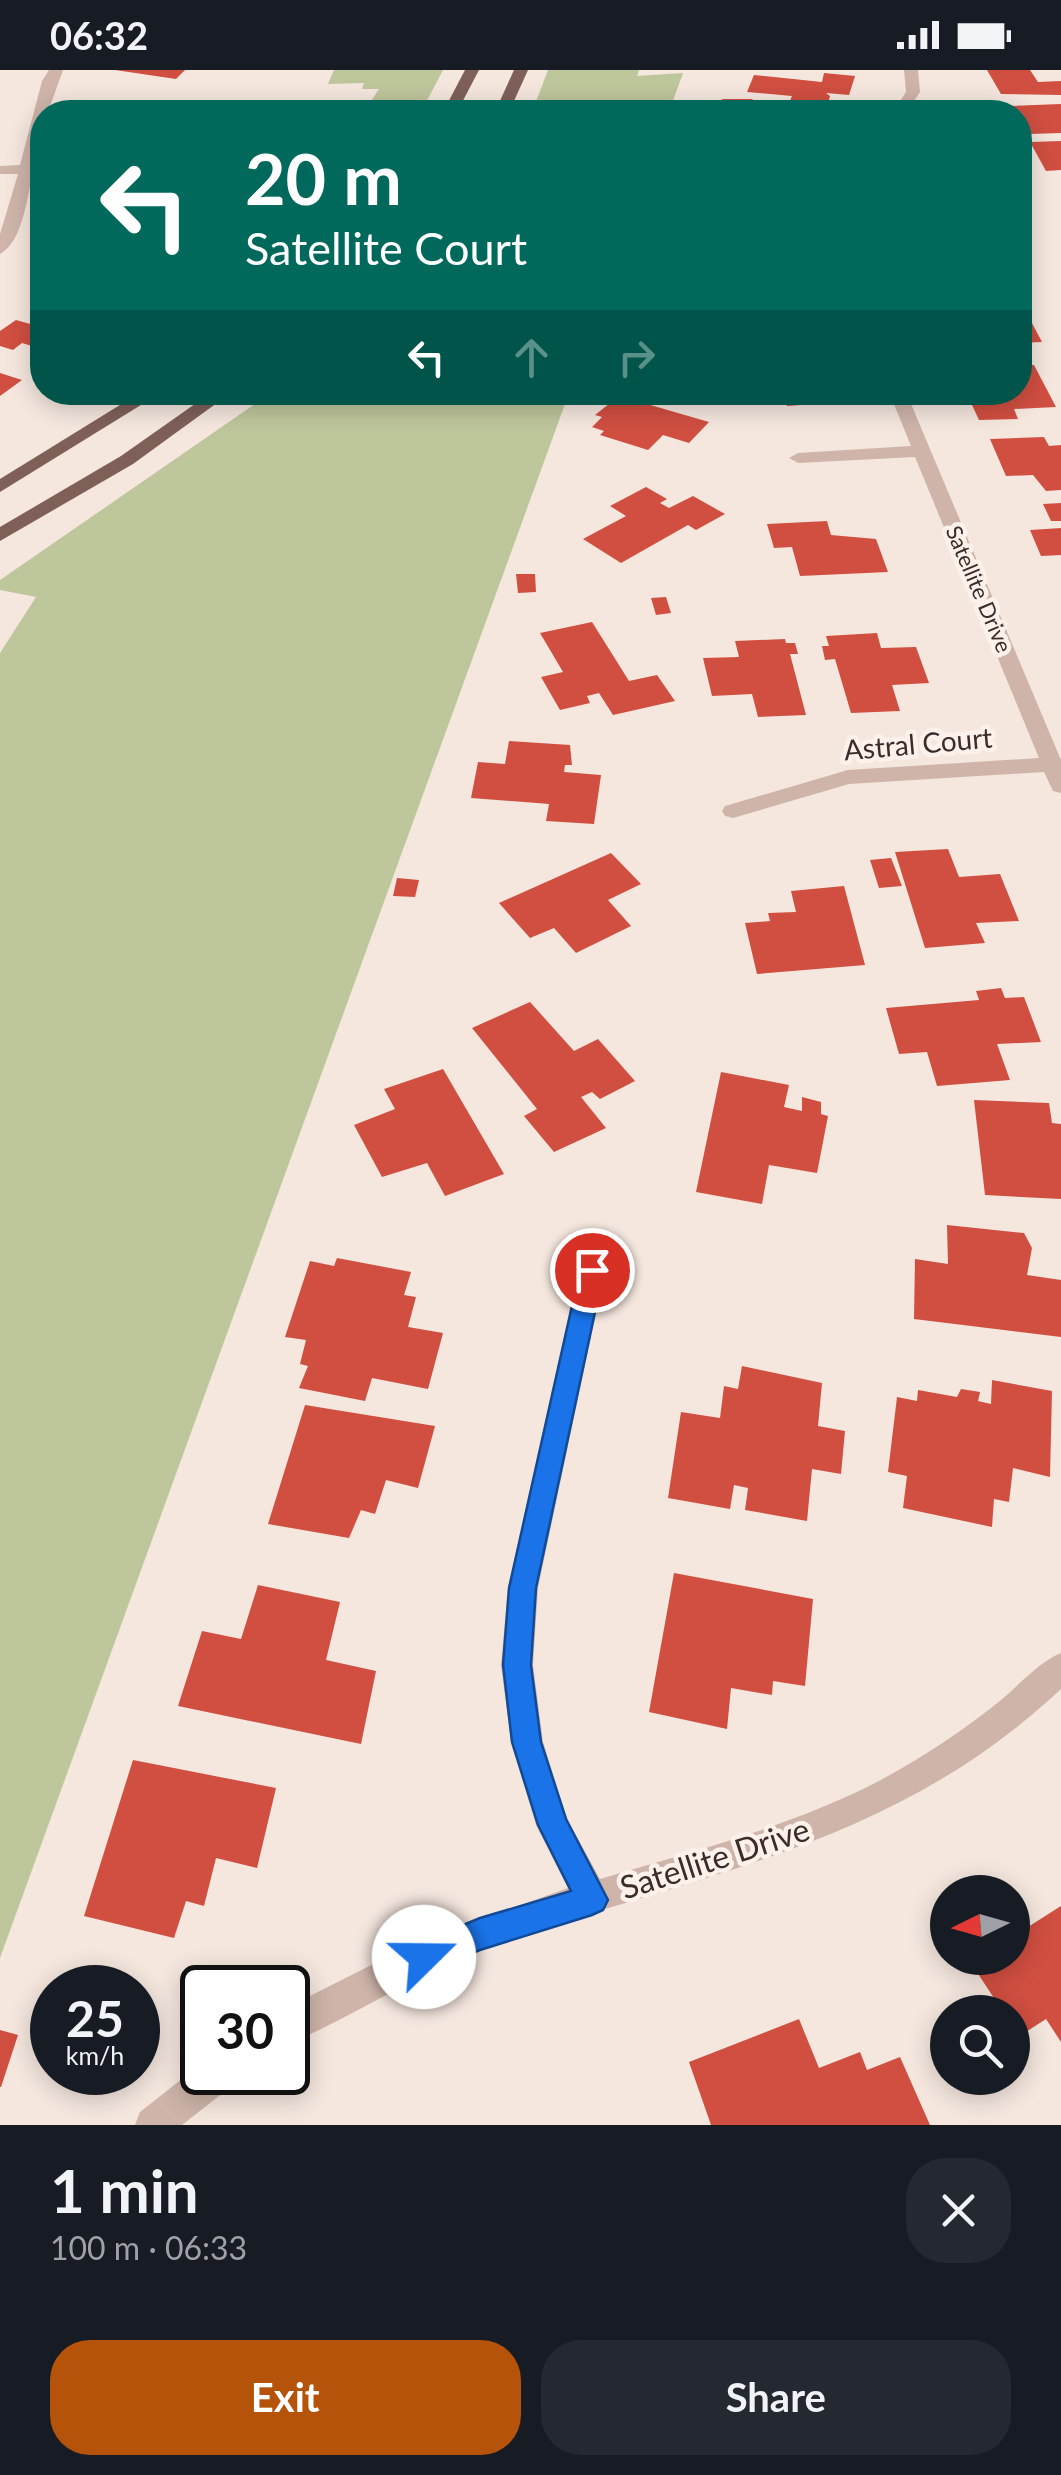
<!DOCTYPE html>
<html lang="en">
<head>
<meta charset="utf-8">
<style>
	:root { --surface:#171b24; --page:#242831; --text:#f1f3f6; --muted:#9ea1a6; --accent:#b45309 }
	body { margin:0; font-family:Lato,sans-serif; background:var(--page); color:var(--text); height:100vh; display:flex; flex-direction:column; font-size:38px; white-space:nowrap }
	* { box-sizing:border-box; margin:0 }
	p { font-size:32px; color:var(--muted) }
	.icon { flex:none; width:55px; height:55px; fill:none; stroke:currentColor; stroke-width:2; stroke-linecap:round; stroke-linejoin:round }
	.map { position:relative; height:2055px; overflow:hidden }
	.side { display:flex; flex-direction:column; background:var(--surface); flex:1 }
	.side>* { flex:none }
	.guide { position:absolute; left:30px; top:30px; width:1002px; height:305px; border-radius:40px; box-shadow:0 5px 25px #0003; background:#00695c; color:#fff; overflow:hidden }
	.needle { width:65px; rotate:265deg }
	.controls { position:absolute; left:930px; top:1805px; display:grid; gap:20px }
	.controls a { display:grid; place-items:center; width:100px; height:100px; border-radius:50%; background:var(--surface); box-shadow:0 5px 25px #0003; font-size:50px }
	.speed { position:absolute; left:30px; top:1895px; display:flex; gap:20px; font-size:50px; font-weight:700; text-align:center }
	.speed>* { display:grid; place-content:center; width:130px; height:130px; border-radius:50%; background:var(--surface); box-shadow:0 5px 25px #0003; line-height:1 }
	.speed small { font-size:25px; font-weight:400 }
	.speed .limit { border:5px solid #111; border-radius:15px; background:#fff; color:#111 }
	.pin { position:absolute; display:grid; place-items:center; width:85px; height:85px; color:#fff; margin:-42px; border:5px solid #fff; border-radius:50%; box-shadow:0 2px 10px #0007 }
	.me { position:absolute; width:110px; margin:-55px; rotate:68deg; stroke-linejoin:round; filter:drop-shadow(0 0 8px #0008) }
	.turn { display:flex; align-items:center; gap:35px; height:210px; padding:0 50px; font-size:45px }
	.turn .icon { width:130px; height:130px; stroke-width:2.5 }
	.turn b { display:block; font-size:70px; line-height:85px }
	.lanes { display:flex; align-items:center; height:95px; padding:0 50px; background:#0003; justify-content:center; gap:50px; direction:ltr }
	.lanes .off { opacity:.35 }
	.round { display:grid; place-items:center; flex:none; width:105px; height:105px; border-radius:40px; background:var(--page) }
	.summary { display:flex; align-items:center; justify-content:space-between; height:170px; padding:0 50px }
	h1 { font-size:60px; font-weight:700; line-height:75px }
	.cta { display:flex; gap:20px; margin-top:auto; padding:20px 50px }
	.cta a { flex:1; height:115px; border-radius:40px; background:var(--accent); color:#fff; font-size:40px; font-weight:700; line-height:115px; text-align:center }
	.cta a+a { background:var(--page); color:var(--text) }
	.status { display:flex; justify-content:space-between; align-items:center; height:70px; padding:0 50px; background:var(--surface); direction:ltr }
	.status svg { height:28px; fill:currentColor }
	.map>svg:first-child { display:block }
</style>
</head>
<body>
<div class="status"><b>06:32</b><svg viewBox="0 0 49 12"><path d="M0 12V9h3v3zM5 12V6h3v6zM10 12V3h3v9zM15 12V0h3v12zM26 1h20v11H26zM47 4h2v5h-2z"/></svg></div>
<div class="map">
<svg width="1061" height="2055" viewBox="0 0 1061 2055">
	<rect width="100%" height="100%" fill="#f5e7de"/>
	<g fill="#bec69c">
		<polygon points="334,0 443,0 421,42 364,42 379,19 362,19 364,13 328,14"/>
		<polygon points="548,0 639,0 637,6 683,3 669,42 532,42"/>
		<polygon points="271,323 569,323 0,1888 0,583 36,527 0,520 0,510"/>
	</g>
	<g fill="#d04f41">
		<polygon points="115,0 185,0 176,9"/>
		<polygon points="987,0 1030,0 1038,12 1061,11 1061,25 1001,24"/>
		<polygon points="824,3 855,6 849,25 826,23 830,26 827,37 789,33 792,26 747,22 754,5 822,12"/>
		<polygon points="723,29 751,29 789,42 699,42"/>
		<polygon points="1061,34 1061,63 1030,64 1020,42 1010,36"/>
		<polygon points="161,36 160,42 98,42 99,38"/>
		<polygon points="327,36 330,42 284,42 284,37"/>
		<polygon points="1061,71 1061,100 1046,101 1030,72"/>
		<polygon points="1020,236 1023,236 1042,272 1020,273"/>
		<polygon points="42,249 42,279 22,273 13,280 0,276 0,261 16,250 34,255"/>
		<polygon points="1020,295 1034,295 1056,337 1014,339 1018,349 979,350 966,322 1020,322"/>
		<polygon points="0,303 22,310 0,326"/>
		<polygon points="624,322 644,327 640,332 709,352 689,373 663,365 648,380 600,365 604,361 592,357 602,347 595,345"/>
		<polygon points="782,322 824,322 828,333 787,336"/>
		<polygon points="1044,367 1049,376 1061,375 1061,420 1046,421 1033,405 1006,406 990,369"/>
		<polygon points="646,417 667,429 660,433 669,438 693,426 725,444 696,460 688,455 621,493 583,469 626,446 610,436"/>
		<polygon points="1061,433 1061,451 1051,451 1043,434"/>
		<polygon points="827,451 831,465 876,469 888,502 800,506 792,477 774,478 767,454"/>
		<polygon points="1061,458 1061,485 1041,486 1030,460"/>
		<polygon points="516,504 535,504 536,522 518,523"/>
		<polygon points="666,527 671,543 656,545 651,528"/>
		<polygon points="592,552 629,611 657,605 675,631 613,645 599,623 587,626 590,633 560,640 541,607 563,602 540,563"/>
		<polygon points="877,563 881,578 916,577 929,613 892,615 900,641 851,643 835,589 825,590 822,576 829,576 826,566"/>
		<polygon points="785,569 786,573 795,573 798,584 790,584 806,645 758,647 752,624 712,626 703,588 739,587 735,571"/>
		<polygon points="509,671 570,675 572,695 565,695 564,702 601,705 594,754 546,751 549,734 471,728 478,692 505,694"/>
		<polygon points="948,779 959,807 1000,804 1019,851 976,853 985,873 925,878 895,782"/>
		<polygon points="611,783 641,814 608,830 631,856 576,883 554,858 530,868 499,833"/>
		<polygon points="891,788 902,816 879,818 870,790"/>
		<polygon points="397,808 419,810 415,827 393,826"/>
		<polygon points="844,816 865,895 757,904 745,853 770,851 768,843 796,842 791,821"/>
		<polygon points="1001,918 1005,928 1024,927 1041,972 997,974 1010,1010 937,1016 927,982 899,984 886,938 979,930 976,921"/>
		<polygon points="530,932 574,981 598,969 635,1011 600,1029 592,1022 581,1027 606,1058 554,1082 524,1046 537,1039 472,958"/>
		<polygon points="443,999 504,1104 445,1126 427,1093 382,1107 354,1055 395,1039 384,1019"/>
		<polygon points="721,1002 789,1015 784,1037 802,1041 802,1027 821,1032 821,1044 828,1046 817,1103 769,1095 762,1134 696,1122"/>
		<polygon points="974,1030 1049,1033 1052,1053 1061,1054 1061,1129 985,1125"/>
		<polygon points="947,1155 1024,1163 1032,1178 1027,1205 1061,1210 1061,1267 914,1249 915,1189 948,1194"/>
		<polygon points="337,1188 411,1202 404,1225 416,1227 408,1257 443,1263 428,1319 372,1308 365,1331 299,1318 308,1296 300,1294 306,1270 285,1267 310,1191 334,1196"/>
		<polygon points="742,1296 822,1313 818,1356 845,1361 841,1404 812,1399 807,1451 745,1440 748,1418 734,1415 730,1439 668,1428 681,1342 720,1348 724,1316 738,1319"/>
		<polygon points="992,1310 1052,1321 1050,1407 1013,1398 1009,1432 994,1429 992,1457 903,1438 907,1406 888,1402 897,1327 917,1331 918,1320 957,1327 961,1319 980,1322 978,1331 991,1334"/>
		<polygon points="305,1335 435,1356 418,1418 386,1410 375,1444 361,1440 349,1468 268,1454"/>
		<polygon points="674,1503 813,1529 805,1616 773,1611 772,1625 731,1618 727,1659 649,1642"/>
		<polygon points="258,1515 340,1532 326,1590 376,1601 361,1674 178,1636 202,1561 241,1569"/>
		<polygon points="133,1690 276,1718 257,1798 216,1788 204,1836 186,1831 174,1868 84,1846"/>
		<polygon points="1061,1836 1061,1972 1046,1949 1018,1967 1012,1958 1012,1942 1003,1942 971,1893 980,1888 1012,1888 1012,1867"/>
		<polygon points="799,1949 819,1998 860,1982 867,2000 900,1987 930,2055 711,2055 689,1992"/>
		<polygon points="0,1960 18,1965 1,2017 0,2017"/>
	</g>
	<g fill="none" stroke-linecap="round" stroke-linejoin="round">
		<g fill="#ceb4a9" fill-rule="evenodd">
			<path d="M49,0H63L48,42H42L35,94H42V102L33,103C27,126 23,172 0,184V164L18,104H0V96L20,95L42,11Z"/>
			<polygon points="904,0 918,0 920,22 907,42 893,42 906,22"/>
			<polygon points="889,322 906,322 1061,690 1061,723 1053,721 1044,702 849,714 733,748 725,746 722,741 725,736 848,700 1039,688 915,387 798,393 789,388 798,383 911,376"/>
			<path d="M592,1189L602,1192L605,1200L538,1518L533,1595L543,1672L567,1749L600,1809C707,1777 818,1750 914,1691C944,1673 974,1652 1001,1630C1020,1614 1039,1592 1061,1583V1619C887,1782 691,1803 479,1881C412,1906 353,1947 288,1974V1937L417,1872L568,1818L536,1755L511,1672L501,1595L508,1518L579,1200L582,1192Z"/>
			<polygon points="202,1993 202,2002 238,2002 233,2015 182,2055 135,2055 140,2042"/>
		</g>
		<g fill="#7e6059" fill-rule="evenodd">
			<polygon points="465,0 479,0 457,42 443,42"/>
			<polygon points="514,0 528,0 509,42 495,42"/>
			<polygon points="141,322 162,322 0,422 0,409"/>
			<polygon points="212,322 232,322 133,394 0,471 0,457 121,386"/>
		</g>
	</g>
	<polygon fill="#1a73e8" stroke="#114b97" stroke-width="2.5" points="592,1190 604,1200 536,1518 531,1595 541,1672 566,1749 608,1830 603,1840 592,1845 480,1880 424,1903 413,1898 409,1887 413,1876 480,1848 571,1821 538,1755 512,1672 503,1595 509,1518 580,1200"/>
	<g text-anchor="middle" stroke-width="9" stroke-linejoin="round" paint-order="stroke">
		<g font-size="22" fill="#3b2c29" stroke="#fcf2eb">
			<text transform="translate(979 519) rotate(67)" y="8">Satellite Drive</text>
		</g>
		<g font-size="28" fill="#3b2c29" stroke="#fcf2eb">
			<text transform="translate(918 674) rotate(-5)" y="10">Astral Court</text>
		</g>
		<g font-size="32" fill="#3b2c29" stroke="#fcf2eb">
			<text transform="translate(715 1789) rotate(-18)" y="11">Satellite Drive</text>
		</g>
	</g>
</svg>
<div class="controls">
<a><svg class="needle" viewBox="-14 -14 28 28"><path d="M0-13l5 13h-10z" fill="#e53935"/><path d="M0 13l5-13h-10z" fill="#9ea1a6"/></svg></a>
<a><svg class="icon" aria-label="search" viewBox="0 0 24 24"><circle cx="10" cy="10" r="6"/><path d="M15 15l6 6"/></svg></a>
</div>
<div class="speed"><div>25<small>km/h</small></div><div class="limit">30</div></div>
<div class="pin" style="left:592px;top:1200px;background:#d93025"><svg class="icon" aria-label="arrive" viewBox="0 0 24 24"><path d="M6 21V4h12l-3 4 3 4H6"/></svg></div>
<svg class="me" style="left:424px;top:1887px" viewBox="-20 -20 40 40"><circle r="19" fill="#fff"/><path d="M0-13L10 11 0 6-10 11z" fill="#1a73e8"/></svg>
<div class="guide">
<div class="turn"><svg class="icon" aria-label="left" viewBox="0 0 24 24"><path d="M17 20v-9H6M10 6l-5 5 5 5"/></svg><div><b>20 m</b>Satellite Court</div></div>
<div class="lanes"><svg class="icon" aria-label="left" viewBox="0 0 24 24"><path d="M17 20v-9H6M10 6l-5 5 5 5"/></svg><svg class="icon off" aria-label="ahead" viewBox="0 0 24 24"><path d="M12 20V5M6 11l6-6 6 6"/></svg><svg class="icon off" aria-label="right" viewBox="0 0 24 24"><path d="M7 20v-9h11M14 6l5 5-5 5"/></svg></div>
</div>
</div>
<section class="side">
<div class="summary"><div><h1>1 min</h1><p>100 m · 06:33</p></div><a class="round"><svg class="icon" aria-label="close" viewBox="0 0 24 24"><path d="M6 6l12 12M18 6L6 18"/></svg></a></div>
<div class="cta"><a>Exit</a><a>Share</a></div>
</section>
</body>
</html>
